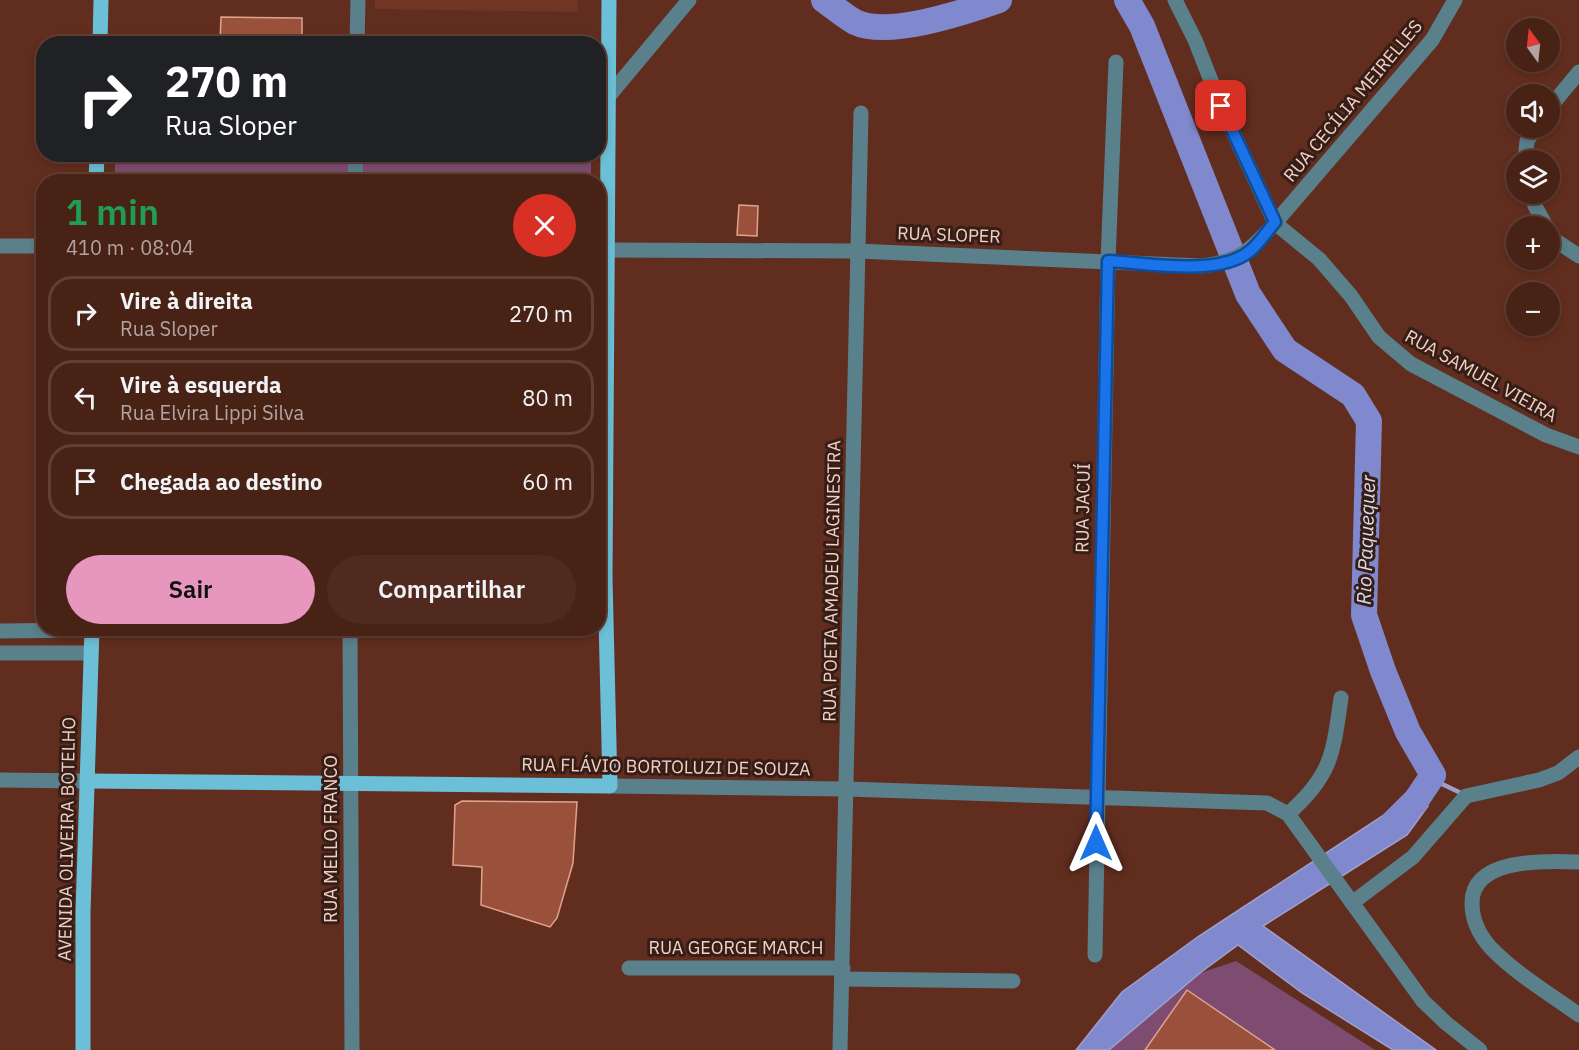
<!DOCTYPE html>
<html lang="pt">
<head>
<meta charset="utf-8">
<style>
	:root { --surface:#492216; --page:#502a1f; --text:#f1f3f6; --muted:#b1a4a1; --line:#613f35; --accent:#e797bd }
	body { margin:0; font-family:"IBM Plex Sans",sans-serif; background:var(--page); color:var(--text); height:100vh; display:flex; flex-direction:column; font-size:22px; white-space:nowrap }
	* { box-sizing:border-box; margin:0 }
	p { font-size:20px; color:var(--muted) }
	.icon { flex:none; width:33px; height:33px; fill:none; stroke:currentColor; stroke-width:2; stroke-linecap:round; stroke-linejoin:round }
	.map { position:relative; flex:1; overflow:hidden }
	.drawer { position:absolute; left:36px; top:174px; width:570px; height:462px; display:flex; flex-direction:column; background:var(--surface); border-radius:24px; box-shadow:0 3px 9px #0003,0 0 0 2px var(--line) }
	.drawer>* { flex:none }
	.banner { position:absolute; left:36px; top:36px; width:570px; height:126px; border-radius:24px; box-shadow:0 3px 9px #0003,0 0 0 2px var(--line); background:#202124; color:#fff; overflow:hidden }
	.needle { width:39px; rotate:345deg }
	.tools { position:absolute; left:1506px; top:18px; display:grid; gap:12px }
	.tools a { display:grid; place-items:center; width:54px; height:54px; border-radius:50%; background:var(--surface); box-shadow:0 3px 9px #0003,0 0 0 2px var(--line); font-size:30px }
	.pin { position:absolute; display:grid; place-items:center; width:51px; height:51px; color:#fff; margin:-26px; border-radius:12px; box-shadow:0 3px 9px #0006 }
	.me { position:absolute; width:66px; margin:-33px; rotate:0deg; stroke-linejoin:round; filter:drop-shadow(0 0 4px #0008) }
	.turn { display:flex; align-items:center; gap:21px; height:126px; padding:0 30px; font-size:27px }
	.turn .icon { width:78px; height:78px; stroke-width:2.5 }
	.turn b { display:block; font-size:42px; line-height:51px }
	.round { display:grid; place-items:center; flex:none; width:63px; height:63px; border-radius:32px; background:var(--page) }
	.head { display:flex; align-items:center; justify-content:space-between; height:102px; padding:0 30px }
	h1 { font-size:36px; font-weight:600; line-height:45px; color:#1e9e55 }
	.action { display:flex; gap:12px; margin-top:auto; padding:12px 30px }
	.action a { flex:1; height:69px; border-radius:36px; background:var(--accent); color:#111; font-size:24px; font-weight:600; line-height:69px; text-align:center }
	.action a+a { background:var(--page); color:var(--text) }
	ul { padding:0; list-style:none }
	li { display:flex; align-items:center; gap:18px; height:75px; margin:0 12px 9px; padding:0 18px; border:3px solid var(--line); border-radius:24px }
	li div { flex:1 }
	li b { display:block; font-size:22px }
	li em { font-style:normal }
	.map>svg:first-child { display:block }
</style>
</head>
<body>
<div class="map">
<svg width="1579" height="1050" viewBox="0 0 1579 1050">
	<rect width="100%" height="100%" fill="#612d1e"/>
	<polygon fill="#703523" points="375,0 578,0 577,12 375,9"/>
	<g fill="#7d4c70">
		<polygon points="115,154 327,155 591,161 591,182 115,182"/>
		<polygon points="1236,961 1375,1050 1109,1050 1200,973"/>
	</g>
	<polygon fill="#8089ce" stroke="#a29ecc" stroke-width="1.5" points="1409,790 1428,806 1407,835 1263,926 1436,1050 1393,1050 1302,993 1238,945 1200,973 1109,1050 1076,1050 1122,992 1199,936 1384,815"/>
	<g fill="none" stroke-linecap="round" stroke-linejoin="round">
		<polyline stroke="#a29ecc" stroke-width="4.5" points="1433,775 1440,783 1465,795"/>
		<g stroke="#8089ce" stroke-width="26">
			<path d="M824,0C834,7 844,16 855,22C888,38 965,12 999,0"/>
			<polyline points="1127,0 1142,26 1248,294 1285,350 1353,395 1369,421 1364,615 1383,671 1408,732 1433,775 1415,802 1393,823"/>
		</g>
	</g>
	<g fill="#9a513c" stroke="#e0a290" stroke-width="1.5">
		<polygon points="221,17 302,18 302,44 220,44"/>
		<polygon points="739,205 758,206 757,236 737,235"/>
		<polygon points="462,801 577,802 573,863 557,918 550,927 481,905 482,867 453,865 455,805"/>
		<polygon points="1187,990 1275,1050 1145,1050"/>
	</g>
	<g fill="none" stroke-linecap="round" stroke-linejoin="round">
		<g stroke="#59808b" stroke-width="15">
			<polyline points="1175,0 1195,40 1221,106 1275,223 1319,259 1351,296 1379,337 1411,364 1546,435 1579,447"/>
			<polyline points="357,44 358,0"/>
			<polyline points="608,97 689,0"/>
			<polyline points="1550,107 1579,72"/>
			<polyline points="1525,160 1527,141 1536,128"/>
			<polyline points="355,182 356,154"/>
			<polyline points="1532,194 1535,206 1546,226"/>
			<polyline points="1550,233 1553,239 1579,256"/>
			<polyline points="0,246 44,246"/>
			<path d="M606,250L857,251L1201,266C1239,262 1251,250 1275,223L1432,40L1455,0"/>
			<polyline points="350,628 352,1050"/>
			<polyline points="0,631 92,630"/>
			<polyline points="0,653 91,653"/>
			<polyline points="0,780 87,781"/>
			<polyline points="610,786 847,789 1267,803 1288,814 1423,1001 1446,1023 1480,1050"/>
			<path d="M1288,814C1332,775 1333,754 1341,698"/>
			<path d="M1579,862C1546,861 1472,857 1472,903C1472,921 1480,936 1491,948C1516,974 1550,994 1579,1015"/>
			<polyline points="1352,903 1413,857 1466,796 1539,780 1558,773 1579,757"/>
			<polyline points="1095,955 1108,261 1116,62"/>
			<polyline points="629,968 843,968"/>
			<polyline points="842,979 1013,981"/>
			<polyline points="840,1050 861,113"/>
		</g>
		<g stroke="#6bbfd6" stroke-width="15">
			<polyline points="100,44 101,0"/>
			<polyline points="96,182 97,154"/>
			<polyline points="87,781 610,786 605,577 609,0"/>
			<polyline points="83,1050 83,912 92,628"/>
		</g>
	</g>
	<g fill="none" stroke-linecap="round" stroke-linejoin="round">
		<defs>
			<path id="route" d="M1096,843L1108,261C1148,263 1218,277 1250,251C1260,243 1267,231 1275,222L1221,106"/>
		</defs>
		<use href="#route" stroke="#114b97" stroke-width="15"/>
		<use href="#route" stroke="#1a73e8" stroke-width="10"/>
	</g>
	<g text-anchor="middle" stroke-width="6" stroke-linejoin="round" paint-order="stroke">
		<g font-size="18" fill="#f1d0c6" stroke="#361e17">
			<text transform="translate(1353 101) rotate(-50)" y="6">RUA CECÍLIA MEIRELLES</text>
			<text transform="translate(949 235) rotate(2)" y="6">RUA SLOPER</text>
			<text transform="translate(1481 376) rotate(29)" y="6">RUA SAMUEL VIEIRA</text>
			<text transform="translate(1083 508) rotate(-89)" y="6">RUA JACUÍ</text>
			<text transform="translate(832 581) rotate(-89)" y="6">RUA POETA AMADEU LAGINESTRA</text>
			<text transform="translate(666 767) rotate(1)" y="6">RUA FLÁVIO BORTOLUZI DE SOUZA</text>
			<text transform="translate(67 839) rotate(-89)" y="6">AVENIDA OLIVEIRA BOTELHO</text>
			<text transform="translate(331 839) rotate(-90)" y="6">RUA MELLO FRANCO</text>
			<text x="736" y="954">RUA GEORGE MARCH</text>
		</g>
		<g font-size="20" font-style="italic" fill="#d8dbee" stroke="#361e17">
			<text transform="translate(1366 540) rotate(-88)" y="7">Rio Paquequer</text>
		</g>
	</g>
</svg>
<div class="tools">
<a><svg class="needle" viewBox="-14 -14 28 28"><path d="M0-13l5 13h-10z" fill="#e53935"/><path d="M0 13l5-13h-10z" fill="#b1a4a1"/></svg></a>
<a><svg class="icon" aria-label="sound" viewBox="0 0 24 24"><path d="M4 9h4l5-4v14l-5-4H4zM17 9q2 3 0 6"/></svg></a>
<a><svg class="icon" aria-label="layers" viewBox="0 0 24 24"><path d="M12 4l9 5-9 5-9-5zM3 14l9 5 9-5"/></svg></a>
<a>+</a>
<a>−</a>
</div>
<div class="pin" style="left:1221px;top:106px;background:#d93025"><svg class="icon" aria-label="arrive" viewBox="0 0 24 24"><path d="M6 21V4h12l-3 4 3 4H6"/></svg></div>
<svg class="me" style="left:1096px;top:843px" viewBox="-20 -20 40 40"><path d="M0-17L14 15 0 8-14 15z" fill="#1a73e8" stroke="#fff" stroke-width="4"/></svg>
<div class="banner">
<div class="turn"><svg class="icon" aria-label="right" viewBox="0 0 24 24"><path d="M7 20v-9h11M14 6l5 5-5 5"/></svg><div><b>270 m</b>Rua Sloper</div></div>
</div>
<section class="drawer">
<div class="head"><div><h1>1 min</h1><p>410 m · 08:04</p></div><a class="round" style="background:#d93025;color:#fff"><svg class="icon" aria-label="close" viewBox="0 0 24 24"><path d="M6 6l12 12M18 6L6 18"/></svg></a></div>
<ul>
<li><svg class="icon" aria-label="right" viewBox="0 0 24 24"><path d="M7 20v-9h11M14 6l5 5-5 5"/></svg><div><b>Vire à direita</b><p>Rua Sloper</p></div><em>270 m</em></li>
<li><svg class="icon" aria-label="left" viewBox="0 0 24 24"><path d="M17 20v-9H6M10 6l-5 5 5 5"/></svg><div><b>Vire à esquerda</b><p>Rua Elvira Lippi Silva</p></div><em>80 m</em></li>
<li><svg class="icon" aria-label="arrive" viewBox="0 0 24 24"><path d="M6 21V4h12l-3 4 3 4H6"/></svg><div><b>Chegada ao destino</b></div><em>60 m</em></li>
</ul>
<div class="action"><a>Sair</a><a>Compartilhar</a></div>
</section>
</div>
</body>
</html>
